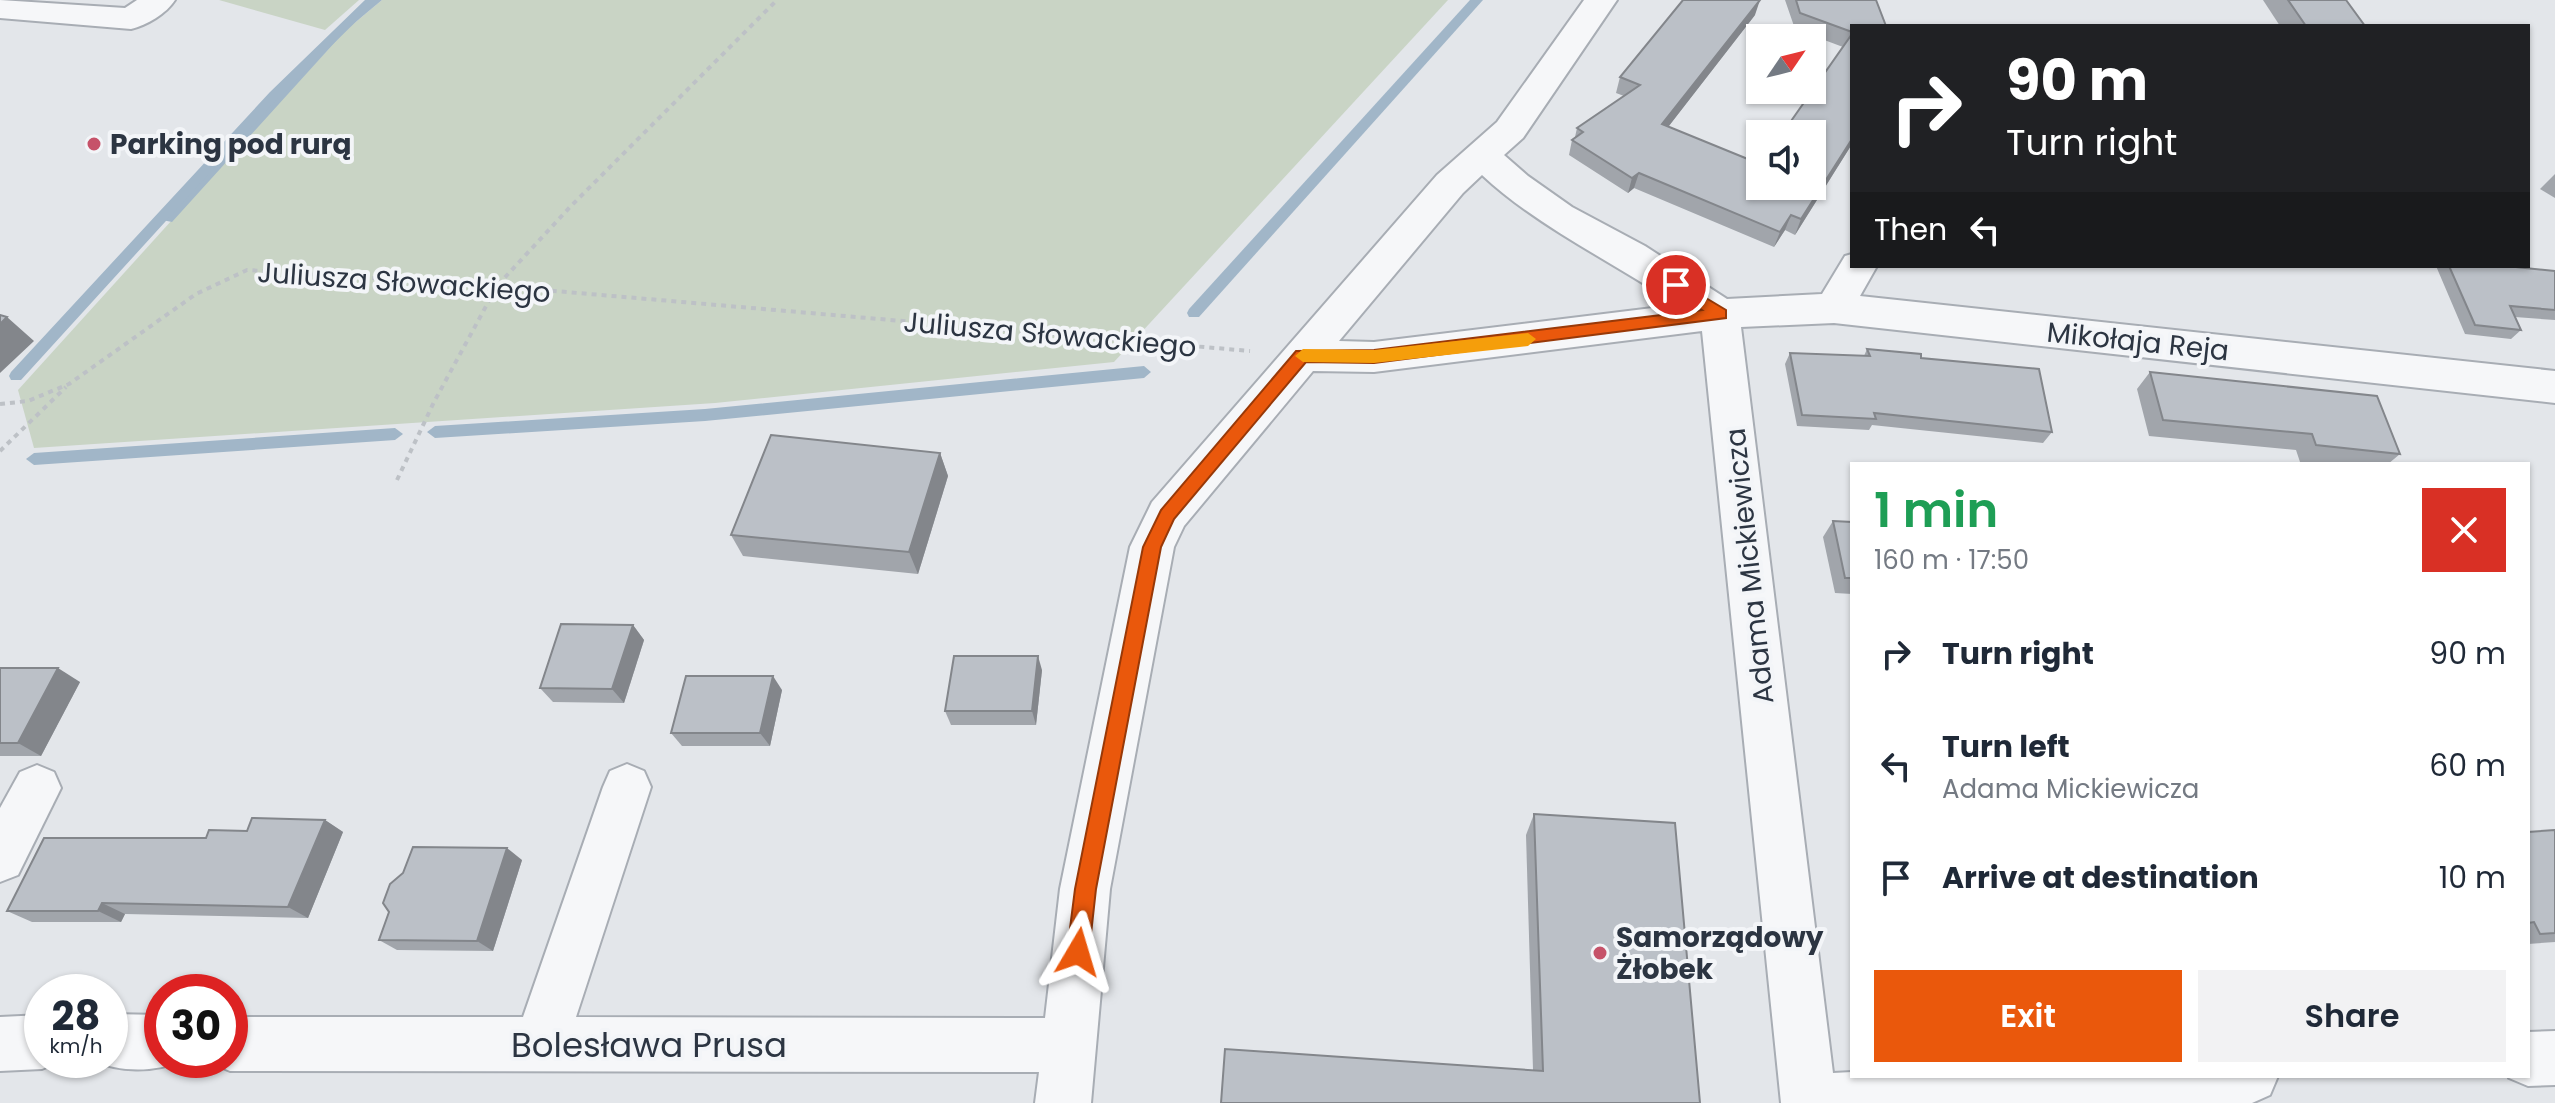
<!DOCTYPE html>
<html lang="en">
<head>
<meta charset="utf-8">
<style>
	:root { --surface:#fff; --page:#f2f2f3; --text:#1f2937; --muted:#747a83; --accent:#ea580c }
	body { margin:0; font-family:Poppins,sans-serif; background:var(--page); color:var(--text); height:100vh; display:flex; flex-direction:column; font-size:30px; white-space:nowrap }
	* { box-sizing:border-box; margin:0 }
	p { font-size:26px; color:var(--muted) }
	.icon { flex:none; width:44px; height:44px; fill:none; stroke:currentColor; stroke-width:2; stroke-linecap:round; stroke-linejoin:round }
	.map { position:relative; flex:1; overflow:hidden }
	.details { position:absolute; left:1850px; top:462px; width:680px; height:616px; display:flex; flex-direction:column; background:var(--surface); border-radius:0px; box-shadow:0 2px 6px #0004 }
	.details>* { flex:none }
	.top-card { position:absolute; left:1850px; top:24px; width:680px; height:244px; border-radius:0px; box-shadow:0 2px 6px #0004; background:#202124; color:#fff; overflow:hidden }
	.needle { width:52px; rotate:55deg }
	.controls { position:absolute; left:1746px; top:24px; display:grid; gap:16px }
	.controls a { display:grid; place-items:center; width:80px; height:80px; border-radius:0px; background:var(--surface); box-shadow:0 2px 6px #0004; font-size:40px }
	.speed { position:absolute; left:24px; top:974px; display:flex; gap:16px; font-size:40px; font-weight:700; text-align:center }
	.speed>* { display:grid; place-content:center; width:104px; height:104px; border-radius:50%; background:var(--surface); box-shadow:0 2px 6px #0004; line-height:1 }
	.speed small { font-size:20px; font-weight:400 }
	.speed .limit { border:12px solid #d22; background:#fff; color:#111 }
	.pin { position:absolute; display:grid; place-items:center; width:68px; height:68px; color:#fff; margin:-34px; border:4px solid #fff; border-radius:50%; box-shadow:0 2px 8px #0007 }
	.me { position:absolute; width:88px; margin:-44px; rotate:7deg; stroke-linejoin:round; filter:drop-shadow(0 0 6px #0008) }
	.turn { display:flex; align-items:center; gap:28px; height:168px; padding:0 24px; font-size:36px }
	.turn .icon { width:104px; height:104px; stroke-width:2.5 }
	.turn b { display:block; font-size:56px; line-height:68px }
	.then { display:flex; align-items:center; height:76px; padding:0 24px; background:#0003; gap:16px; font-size:30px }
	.round { display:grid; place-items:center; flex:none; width:84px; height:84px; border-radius:0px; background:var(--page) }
	.head { display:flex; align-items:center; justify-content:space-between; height:136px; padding:0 24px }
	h1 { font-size:48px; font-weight:600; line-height:60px; color:#1e9e55 }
	.action { display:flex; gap:16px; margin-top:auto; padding:16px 24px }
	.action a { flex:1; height:92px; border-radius:0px; background:var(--accent); color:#fff; font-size:32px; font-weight:600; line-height:92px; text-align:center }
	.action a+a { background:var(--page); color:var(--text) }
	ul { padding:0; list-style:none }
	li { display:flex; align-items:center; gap:24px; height:112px; padding:0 24px }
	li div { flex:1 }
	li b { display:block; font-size:30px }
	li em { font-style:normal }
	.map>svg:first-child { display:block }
</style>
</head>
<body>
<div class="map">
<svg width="2555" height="1103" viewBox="0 0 2555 1103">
	<rect width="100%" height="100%" fill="#e3e6ea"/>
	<g fill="#c9d4c5">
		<polygon points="219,0 359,0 325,30"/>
		<polygon points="382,0 1448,0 1114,362 715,403 34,448 18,390 269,113 346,30"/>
	</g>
	<polygon fill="#a1b6c8" points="372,0 382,0 346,30 172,222 162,220 274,95"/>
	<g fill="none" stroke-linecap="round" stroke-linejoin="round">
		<g fill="#a1b6c8" fill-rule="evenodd">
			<polygon points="365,0 378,0 278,98 21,380 11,380 9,376 11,372 270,92"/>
			<polygon points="1470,0 1483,0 1199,317 1189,317 1187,313 1189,309"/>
			<polygon points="1144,366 1151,372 1144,378 705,421 435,438 427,432 435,426 705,409"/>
			<polygon points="395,428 403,434 395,440 34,465 26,459 34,453"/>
		</g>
		<defs>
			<g id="minor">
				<path d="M0,0L125,8L137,0H175C166,14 147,25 131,29L0,18Z"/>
				<path d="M1584,0H1617L1523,138L1504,155L1528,176L1572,207L1645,246L1727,299L1822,294L1845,256L1852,254V266H1877L1860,296L2555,371V403L1834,323L1741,327L1833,1073L1852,1072V1076H2278L2270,1095L2252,1103H1781L1702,331L1374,372L1313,371L1184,526L1174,547L1110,889L1091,1103H1035L1039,1072L230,1071L211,1063L210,1060H230V1017H523L603,787L610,771L627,764L644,771L651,787L576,1017L1045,1018L1060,889L1130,547L1152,502L1437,175L1497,122ZM1482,175C1539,228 1612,261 1677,305L1374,342L1339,341L1463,193Z"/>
				<polygon points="37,765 54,772 61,788 18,875 0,882 0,808 20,772"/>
				<path d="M110,1014L162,1015V1060L181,1061C153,1073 119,1072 91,1060H110Z"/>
				<polygon points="42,1015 42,1060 61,1061 42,1069 0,1071 0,1017"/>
				<polygon points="2555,1031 2555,1085 2528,1086 2509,1078 2528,1076 2528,1032"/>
			</g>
		</defs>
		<use href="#minor" stroke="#a8adb4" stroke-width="4"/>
		<g stroke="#bdc1c6" stroke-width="4" stroke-dasharray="5 5" stroke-linecap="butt">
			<polyline points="0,404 28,401 69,384 196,294 247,270 497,286 1250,351"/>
			<polyline points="0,451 66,387"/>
			<polyline points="397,480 434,402 497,286 570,207 777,0"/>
		</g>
		<use href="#minor" fill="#f6f7f9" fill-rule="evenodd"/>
	</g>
	<g fill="#a1a5ab">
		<polygon points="1785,0 1876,0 1852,26 1852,144 1795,235 1785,230 1774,247 1634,188 1628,193 1569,155 1572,140 1575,137 1577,128 1624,96 1616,93 1620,77 1755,15 1668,127 1760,186 1843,47 1795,29"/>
		<polygon points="2263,0 2346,0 2365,26 2280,26"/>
		<polygon points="2555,174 2555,198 2540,189"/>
		<polygon points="2436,266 2506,266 2555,271 2555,320 2515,317 2521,330 2511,339 2465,334"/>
		<polygon points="1867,349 1921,358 2052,432 2043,443 1872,425 1869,430 1797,426 1785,364 1790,353 1864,356"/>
		<polygon points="2150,372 2400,454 2388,464 2322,464 2300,462 2296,450 2149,436 2137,389"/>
		<polygon points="940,453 948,476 918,574 743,556 731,535"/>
		<polygon points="1833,521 1852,522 1852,594 1835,593 1823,537"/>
		<polygon points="633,625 644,640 624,703 553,702 540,688"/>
		<polygon points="0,668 80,682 41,756 0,756"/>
		<polygon points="1042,670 1036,725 951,725 945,711"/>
		<polygon points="782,690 770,746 682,746 671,733"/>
		<polygon points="1534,814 1700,1103 1533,1070 1526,835"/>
		<polygon points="325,820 343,832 308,918 125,914 121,922 32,922 7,911 206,838 247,831"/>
		<polygon points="2555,830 2555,942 2528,944 2528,832"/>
		<polygon points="522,860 493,951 397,950 379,940 389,912"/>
	</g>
	<g fill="#83868b">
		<polygon points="1760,0 1755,15 1658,140 1662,124"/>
		<polygon points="1852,139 1852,144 1795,235 1801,219"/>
		<polygon points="1639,173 1634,188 1628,193 1632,178"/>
		<polygon points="1791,215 1785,230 1774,247 1780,232"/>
		<polygon points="7,317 34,341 0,373 0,324"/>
		<polygon points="940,453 948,476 918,574 909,552"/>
		<polygon points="633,625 644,640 624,703 612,689"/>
		<polygon points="1038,656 1042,670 1036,725 1032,711"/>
		<polygon points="58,668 80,682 41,756 18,743"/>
		<polygon points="773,676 782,690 770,746 760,733"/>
		<polygon points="325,820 343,832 308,918 288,907"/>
		<polygon points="507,848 522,860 493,951 477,941"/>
		<polygon points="102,903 125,914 121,922 98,911"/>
	</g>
	<g fill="#bbc0c7" stroke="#83868b" stroke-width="2">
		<polygon points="1683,0 1760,0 1662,124 1760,164 1760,186 1812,186 1812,134 1782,134 1852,34 1852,139 1801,219 1791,215 1780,232 1639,173 1632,178 1572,140 1583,132 1577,128 1640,85 1620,77"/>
		<polygon points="1796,0 1876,0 1886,26 1852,26 1852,32 1800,13"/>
		<polygon points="2288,0 2346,0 2365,26 2306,26"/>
		<polygon points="2449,266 2506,266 2555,271 2555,310 2510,306 2521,330 2475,325"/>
		<polygon points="0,315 7,317 0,324"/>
		<polygon points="1867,349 1921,354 1921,358 2039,369 2052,432 1874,413 1876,419 1802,415 1790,353 1870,356"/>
		<polygon points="2150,372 2377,396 2400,454 2316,445 2312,434 2163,420"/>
		<polygon points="771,435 940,453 909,552 731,535"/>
		<polygon points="1833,521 1852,522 1852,578 1845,578"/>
		<polygon points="561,624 633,625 612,689 540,688"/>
		<polygon points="954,656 1038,656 1032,711 945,711"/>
		<polygon points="0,668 58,668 18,743 0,743"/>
		<polygon points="686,676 773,676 760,733 671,733"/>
		<polygon points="1534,814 1675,823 1700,1103 1221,1103 1225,1049 1543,1071"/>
		<polygon points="252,818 325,820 288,907 102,903 98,911 7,911 44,838 206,838 209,830 247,831"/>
		<polygon points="2555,830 2555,933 2540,934 2534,922 2528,923 2528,832"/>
		<polygon points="413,847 507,848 477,941 379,940 389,912 383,903 390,884 403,873"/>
	</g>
	<polygon fill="#ea580c" stroke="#983908" stroke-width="2" points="1676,280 1726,310 1726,318 1374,363 1306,362 1174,519 1161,547 1096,889 1089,952 1086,959 1078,963 1070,959 1067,952 1075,889 1143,547 1161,510 1296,351 1374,350 1702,310 1671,290 1668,285"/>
	<polygon fill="#f59e0b" points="1528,333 1536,339 1528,346 1374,363 1303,362 1295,356 1303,349 1374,350"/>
	<g fill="#c65269" stroke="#f3f5f8" stroke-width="3">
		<circle cx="94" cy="144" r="8"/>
		<circle cx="1600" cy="953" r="8"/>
	</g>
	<g text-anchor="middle" stroke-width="8" stroke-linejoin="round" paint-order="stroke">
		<g font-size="28" font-weight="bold" fill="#2c3542" stroke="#f3f5f8" text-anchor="start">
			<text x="110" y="154">Parking pod rurą</text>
			<text x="1616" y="947">Samorządowy<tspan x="1616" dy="32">Żłobek</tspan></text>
		</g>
		<g font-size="28" fill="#2c3542" stroke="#f3f5f8">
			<text transform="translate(404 282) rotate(4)" y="10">Juliusza Słowackiego</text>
			<text transform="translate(1050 334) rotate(5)" y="10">Juliusza Słowackiego</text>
			<text transform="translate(2138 341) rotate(6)" y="10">Mikołaja Reja</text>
			<text transform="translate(1749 566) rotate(-96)" y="10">Adama Mickiewicza</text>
		</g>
		<g font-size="34" fill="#2c3542" stroke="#f3f5f8">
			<text x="649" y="1057">Bolesława Prusa</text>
		</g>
	</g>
</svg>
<div class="controls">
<a><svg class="needle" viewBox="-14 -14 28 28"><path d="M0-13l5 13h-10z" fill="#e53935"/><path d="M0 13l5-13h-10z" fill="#747a83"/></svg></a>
<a><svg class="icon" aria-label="sound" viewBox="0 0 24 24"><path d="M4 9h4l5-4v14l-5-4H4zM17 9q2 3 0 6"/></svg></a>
</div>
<div class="speed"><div>28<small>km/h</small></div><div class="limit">30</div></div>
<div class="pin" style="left:1676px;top:285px;background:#d93025"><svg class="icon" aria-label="arrive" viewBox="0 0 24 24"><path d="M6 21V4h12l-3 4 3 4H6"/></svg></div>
<svg class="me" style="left:1078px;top:952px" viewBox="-20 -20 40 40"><path d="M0-17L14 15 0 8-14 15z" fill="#ea580c" stroke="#fff" stroke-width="4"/></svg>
<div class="top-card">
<div class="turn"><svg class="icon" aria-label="right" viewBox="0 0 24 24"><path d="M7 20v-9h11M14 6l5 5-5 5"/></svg><div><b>90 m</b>Turn right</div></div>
<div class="then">Then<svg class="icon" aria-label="left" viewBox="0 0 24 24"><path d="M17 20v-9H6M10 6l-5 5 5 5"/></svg></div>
</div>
<section class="details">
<div class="head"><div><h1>1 min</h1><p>160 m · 17:50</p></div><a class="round" style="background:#d93025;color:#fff"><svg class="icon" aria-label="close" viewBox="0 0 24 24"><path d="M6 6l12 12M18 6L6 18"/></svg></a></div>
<ul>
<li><svg class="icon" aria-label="right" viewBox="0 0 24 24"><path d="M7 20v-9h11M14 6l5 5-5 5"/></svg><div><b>Turn right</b></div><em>90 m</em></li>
<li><svg class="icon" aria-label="left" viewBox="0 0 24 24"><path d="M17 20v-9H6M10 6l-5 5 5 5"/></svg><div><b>Turn left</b><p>Adama Mickiewicza</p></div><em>60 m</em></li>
<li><svg class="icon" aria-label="arrive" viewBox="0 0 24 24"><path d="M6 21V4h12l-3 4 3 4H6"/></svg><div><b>Arrive at destination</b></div><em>10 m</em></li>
</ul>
<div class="action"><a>Exit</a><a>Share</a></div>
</section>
</div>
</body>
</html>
